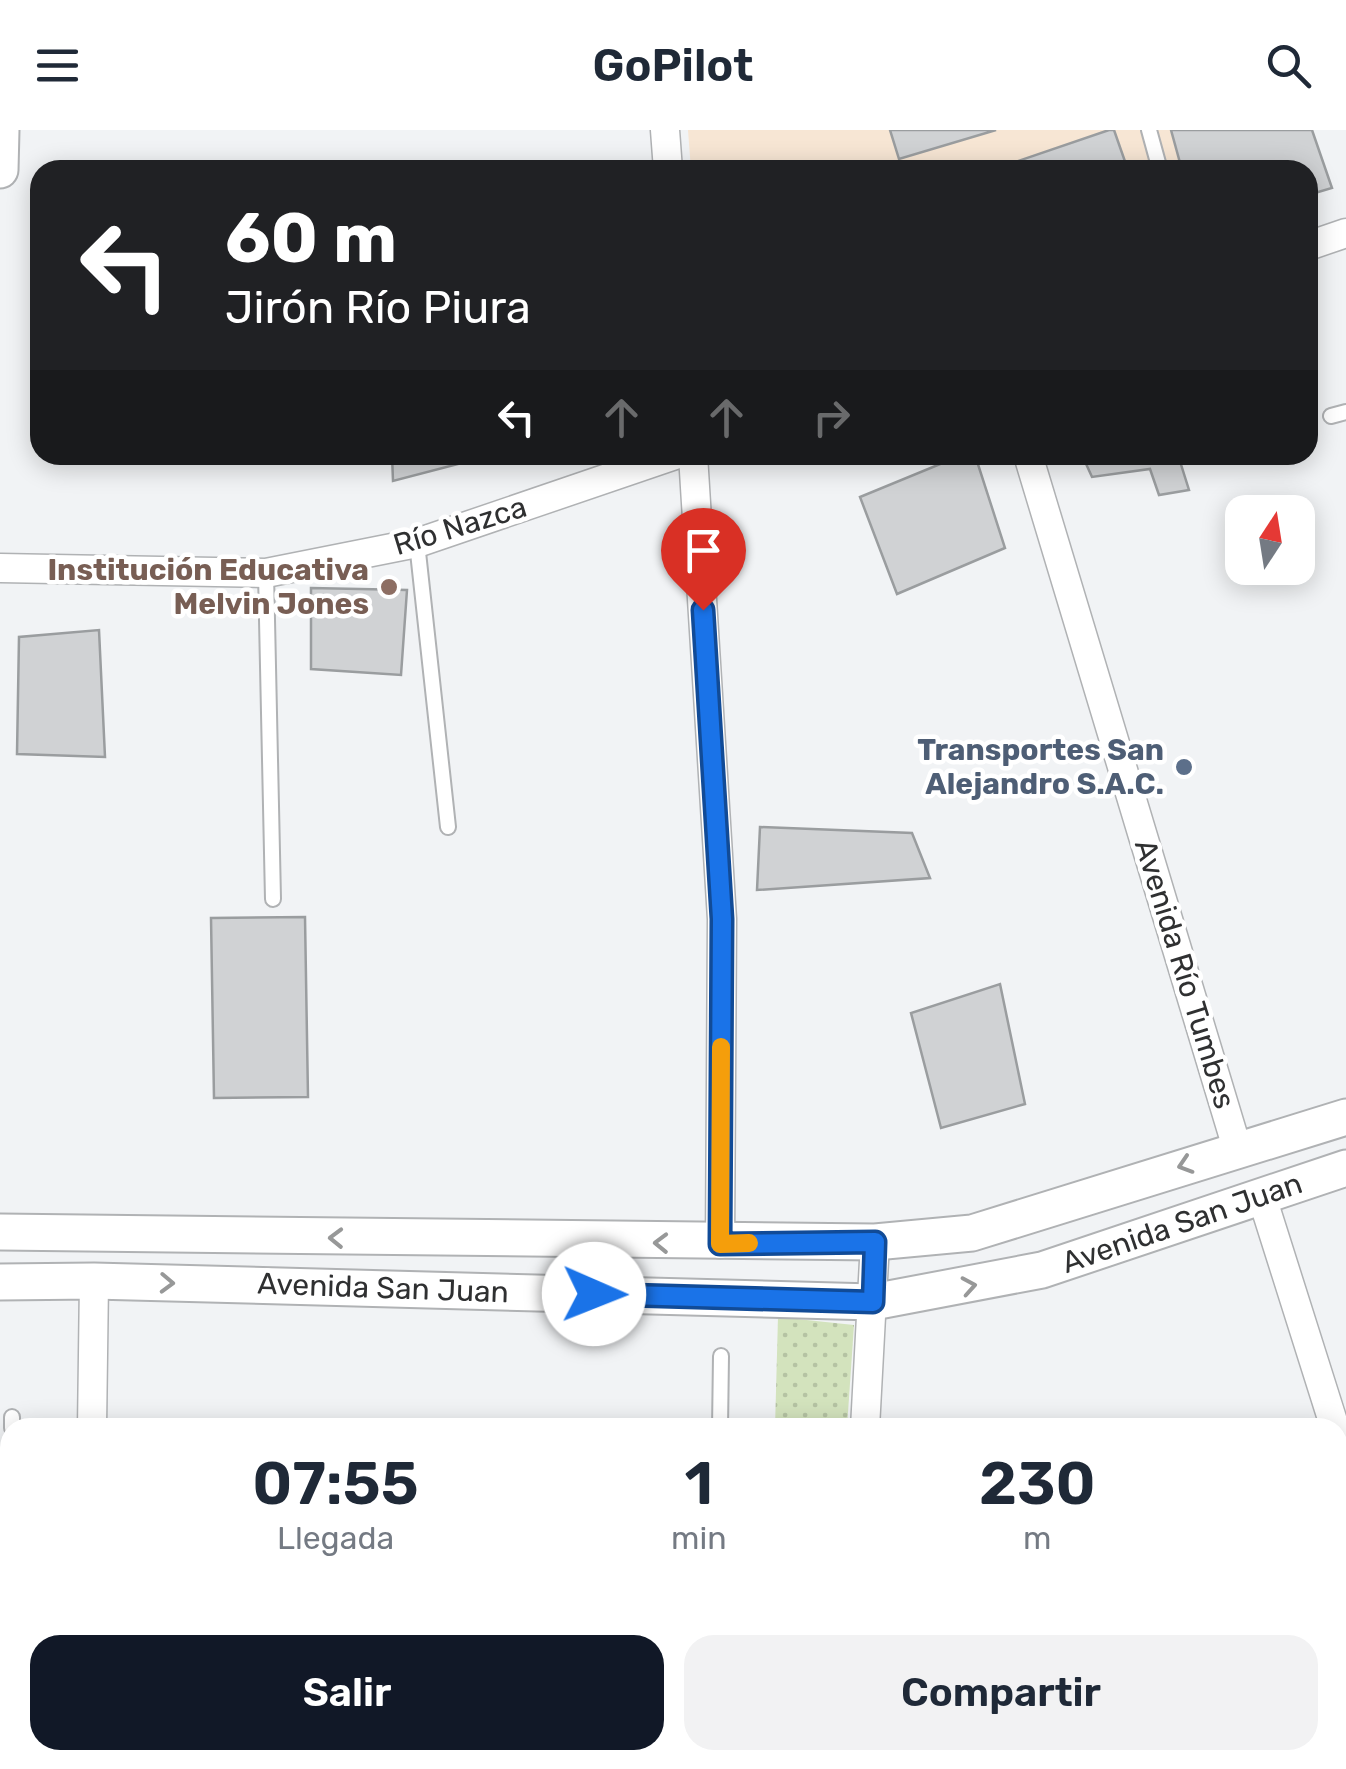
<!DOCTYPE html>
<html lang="es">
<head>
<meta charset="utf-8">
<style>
	:root { --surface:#fff; --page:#f2f2f3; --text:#1f2937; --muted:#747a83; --accent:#111827 }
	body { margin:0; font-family:Rubik,sans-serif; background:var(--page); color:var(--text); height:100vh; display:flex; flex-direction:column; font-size:38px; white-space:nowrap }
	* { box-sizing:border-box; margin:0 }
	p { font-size:32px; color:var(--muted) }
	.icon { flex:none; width:55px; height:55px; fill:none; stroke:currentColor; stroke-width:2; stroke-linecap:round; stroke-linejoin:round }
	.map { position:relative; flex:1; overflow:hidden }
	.panel { position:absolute; left:0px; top:1288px; width:1348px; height:352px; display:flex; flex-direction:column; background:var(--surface); border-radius:30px 30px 0 0; box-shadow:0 5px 25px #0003 }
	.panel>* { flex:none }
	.hud { position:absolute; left:30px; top:30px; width:1288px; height:305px; border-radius:30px; box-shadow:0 5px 25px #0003; background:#202124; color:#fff; overflow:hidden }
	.needle { width:65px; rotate:12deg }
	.tools { position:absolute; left:1225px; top:365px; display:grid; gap:20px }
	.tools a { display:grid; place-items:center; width:90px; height:90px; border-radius:20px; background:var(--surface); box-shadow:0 5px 25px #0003; font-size:50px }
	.pin { position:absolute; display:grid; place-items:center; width:85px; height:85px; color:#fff; margin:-102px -42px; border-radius:50% 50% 50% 0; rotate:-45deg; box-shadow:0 0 10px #0007 }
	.pin .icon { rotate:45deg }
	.me { position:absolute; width:110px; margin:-55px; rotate:91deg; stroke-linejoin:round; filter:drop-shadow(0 0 8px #0008) }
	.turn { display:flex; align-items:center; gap:35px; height:210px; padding:0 30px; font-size:45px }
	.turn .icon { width:130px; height:130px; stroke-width:2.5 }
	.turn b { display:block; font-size:70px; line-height:85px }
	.lanes { display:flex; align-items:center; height:95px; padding:0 30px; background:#0003; justify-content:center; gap:50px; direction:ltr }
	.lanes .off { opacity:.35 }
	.eta { display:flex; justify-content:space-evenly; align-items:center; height:170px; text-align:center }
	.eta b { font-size:60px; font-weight:600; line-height:70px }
	.primary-button { display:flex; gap:20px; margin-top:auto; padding:20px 30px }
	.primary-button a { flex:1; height:115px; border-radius:30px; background:var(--accent); color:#fff; font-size:40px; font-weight:600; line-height:115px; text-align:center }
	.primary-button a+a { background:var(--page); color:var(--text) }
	header { display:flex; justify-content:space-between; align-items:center; height:130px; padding:0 30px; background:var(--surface); font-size:45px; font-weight:600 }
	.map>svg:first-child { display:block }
</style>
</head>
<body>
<header><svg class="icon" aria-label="menu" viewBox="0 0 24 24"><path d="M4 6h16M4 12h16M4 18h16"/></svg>GoPilot<svg class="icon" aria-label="search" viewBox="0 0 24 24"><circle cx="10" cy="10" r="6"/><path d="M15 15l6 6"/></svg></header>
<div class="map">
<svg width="1346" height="1639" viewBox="0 0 1346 1639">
	<defs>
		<pattern id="grass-dots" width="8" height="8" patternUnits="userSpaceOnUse" patternTransform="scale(2.5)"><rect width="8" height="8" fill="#d3e3bd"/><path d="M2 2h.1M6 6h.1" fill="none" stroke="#b5c3a3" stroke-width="1.8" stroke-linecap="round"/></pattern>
	</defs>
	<rect width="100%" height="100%" fill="#f1f3f5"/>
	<polygon fill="#f7e6d4" points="688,0 1170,0 1181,40 691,40"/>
	<polygon fill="url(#grass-dots)" points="778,1187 854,1195 847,1297 775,1298"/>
	<polygon fill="#d3e3bd" points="1343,1416 1346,1639 1120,1639 1121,1630 1338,1630 1338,1417"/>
	<g fill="#d0d2d4" stroke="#9a9d9f" stroke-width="2.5">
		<polygon points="890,0 996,0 899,29"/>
		<polygon points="1109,0 1114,0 1128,40 992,40"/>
		<polygon points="1171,0 1312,0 1332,58 1308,65 1308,40 1182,40"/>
		<polygon points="392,325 479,325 481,328 393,351"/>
		<polygon points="962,325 975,325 1005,418 897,464 860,367"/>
		<polygon points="1082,325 1178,325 1189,360 1159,365 1150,339 1092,347"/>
		<polygon points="311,458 407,460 401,545 311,539"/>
		<polygon points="99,500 105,627 17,624 19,507"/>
		<polygon points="760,697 912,703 930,748 757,760"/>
		<polygon points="305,787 308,967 214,968 211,788"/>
		<polygon points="1000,854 1025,974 941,998 911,883"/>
	</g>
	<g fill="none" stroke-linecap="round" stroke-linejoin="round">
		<defs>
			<g id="service">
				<polyline points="1149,0 1160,40"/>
				<polyline points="1331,286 1346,282"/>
				<polyline points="417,413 448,697"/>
				<polyline points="266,443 273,769"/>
				<polyline points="12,1298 12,1287"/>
				<polyline points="720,1298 721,1226"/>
			</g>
			<g id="minor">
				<polyline points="665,0 668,40"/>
				<polyline points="1308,116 1346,103"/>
				<polyline points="693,325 722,789 720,1114"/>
				<polyline points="1028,325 1237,1018"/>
				<polyline points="0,438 266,443 417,413 675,325"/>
				<polyline points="1261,1064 1335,1298"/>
				<polyline points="92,1298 94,1151"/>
				<polyline points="865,1298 875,1112"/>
				<polyline points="1338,1307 1346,1335"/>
				<polyline points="1338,1401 1346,1398"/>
				<polyline points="84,1639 84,1630"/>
				<polyline points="841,1639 842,1630"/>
				<polyline points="1102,1639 1103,1630"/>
			</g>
			<g id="tertiary">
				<polyline points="0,40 1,0"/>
				<polyline points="0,1102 875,1112 972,1103 1346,987"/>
				<polyline points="0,1152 94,1151 873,1172 1042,1140 1346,1038"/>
			</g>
		</defs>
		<use href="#service" stroke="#b0b2b4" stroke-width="18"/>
		<use href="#minor" stroke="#b0b2b4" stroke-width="31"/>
		<use href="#tertiary" stroke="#b0b2b4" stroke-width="39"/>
		<polyline stroke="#a0a2a3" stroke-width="6" stroke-dasharray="5 5" stroke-linecap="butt" points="0,1453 10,1453"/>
		<use href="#service" stroke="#fff" stroke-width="14"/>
		<use href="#minor" stroke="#fff" stroke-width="28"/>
		<use href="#tertiary" stroke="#fff" stroke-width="35"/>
	</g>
	<defs><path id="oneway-chevron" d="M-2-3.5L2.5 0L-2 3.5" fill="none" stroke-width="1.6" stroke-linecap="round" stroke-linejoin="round" transform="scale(2.5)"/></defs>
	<g stroke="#979898">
		<use href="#oneway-chevron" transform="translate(1185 1035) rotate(162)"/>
		<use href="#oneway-chevron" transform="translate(336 1108) rotate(-179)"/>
		<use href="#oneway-chevron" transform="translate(661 1113) rotate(-179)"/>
		<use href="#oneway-chevron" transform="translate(167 1153) rotate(2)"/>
		<use href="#oneway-chevron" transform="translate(969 1156) rotate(-10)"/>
	</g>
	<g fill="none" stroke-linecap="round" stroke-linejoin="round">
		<defs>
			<polyline id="route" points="594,1164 873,1172 875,1112 720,1114 722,789 703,480"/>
		</defs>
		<use href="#route" stroke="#114b97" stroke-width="25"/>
		<use href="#route" stroke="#1a73e8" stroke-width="18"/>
		<polyline stroke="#f59e0b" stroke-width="18" points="721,917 720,1114 749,1113"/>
	</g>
	<circle fill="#8d6e63" stroke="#fff" stroke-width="4" cx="389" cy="457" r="10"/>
	<circle fill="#5c6f8a" stroke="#fff" stroke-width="4" cx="1184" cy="637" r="10"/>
	<g text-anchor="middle" stroke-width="9" stroke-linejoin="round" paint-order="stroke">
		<g font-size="30" fill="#2f3031" stroke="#fff">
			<text transform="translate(460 396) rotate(-17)" y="10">Río Nazca</text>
			<text transform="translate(1185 844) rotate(73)" y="10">Avenida Río Tumbes</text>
			<text transform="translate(1182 1093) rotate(-19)" y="10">Avenida San Juan</text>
			<text transform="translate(383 1158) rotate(2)" y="10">Avenida San Juan</text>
		</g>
		<g font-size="30" font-weight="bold" fill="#785e54" stroke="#fff" text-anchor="end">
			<text x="369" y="450">Institución Educativa<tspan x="369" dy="34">Melvin Jones</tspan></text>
		</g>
		<g font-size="30" font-weight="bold" fill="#4e5e75" stroke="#fff" text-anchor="end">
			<text x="1164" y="630">Transportes San<tspan x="1164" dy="34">Alejandro S.A.C.</tspan></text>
		</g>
	</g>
</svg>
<div class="tools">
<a><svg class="needle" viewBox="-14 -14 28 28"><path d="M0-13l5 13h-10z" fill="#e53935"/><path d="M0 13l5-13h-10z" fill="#747a83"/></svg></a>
</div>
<div class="pin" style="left:703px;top:480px;background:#d93025"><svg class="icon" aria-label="arrive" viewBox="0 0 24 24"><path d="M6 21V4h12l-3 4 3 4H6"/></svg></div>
<svg class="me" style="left:594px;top:1164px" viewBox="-20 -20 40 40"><circle r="19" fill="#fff"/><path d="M0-13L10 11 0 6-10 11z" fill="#1a73e8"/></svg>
<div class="hud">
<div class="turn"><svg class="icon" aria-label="left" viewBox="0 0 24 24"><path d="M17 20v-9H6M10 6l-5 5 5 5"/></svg><div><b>60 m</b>Jirón Río Piura</div></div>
<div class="lanes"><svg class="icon" aria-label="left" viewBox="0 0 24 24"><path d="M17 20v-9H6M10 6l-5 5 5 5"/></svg><svg class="icon off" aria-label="ahead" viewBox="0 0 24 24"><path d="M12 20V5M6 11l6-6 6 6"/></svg><svg class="icon off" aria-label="ahead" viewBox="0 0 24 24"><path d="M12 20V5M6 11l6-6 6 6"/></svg><svg class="icon off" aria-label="right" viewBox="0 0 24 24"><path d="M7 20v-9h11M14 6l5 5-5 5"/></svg></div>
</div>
<section class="panel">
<div class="eta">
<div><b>07:55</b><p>Llegada</p></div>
<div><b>1</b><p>min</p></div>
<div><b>230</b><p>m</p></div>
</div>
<div class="primary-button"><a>Salir</a><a>Compartir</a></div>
</section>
</div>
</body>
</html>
